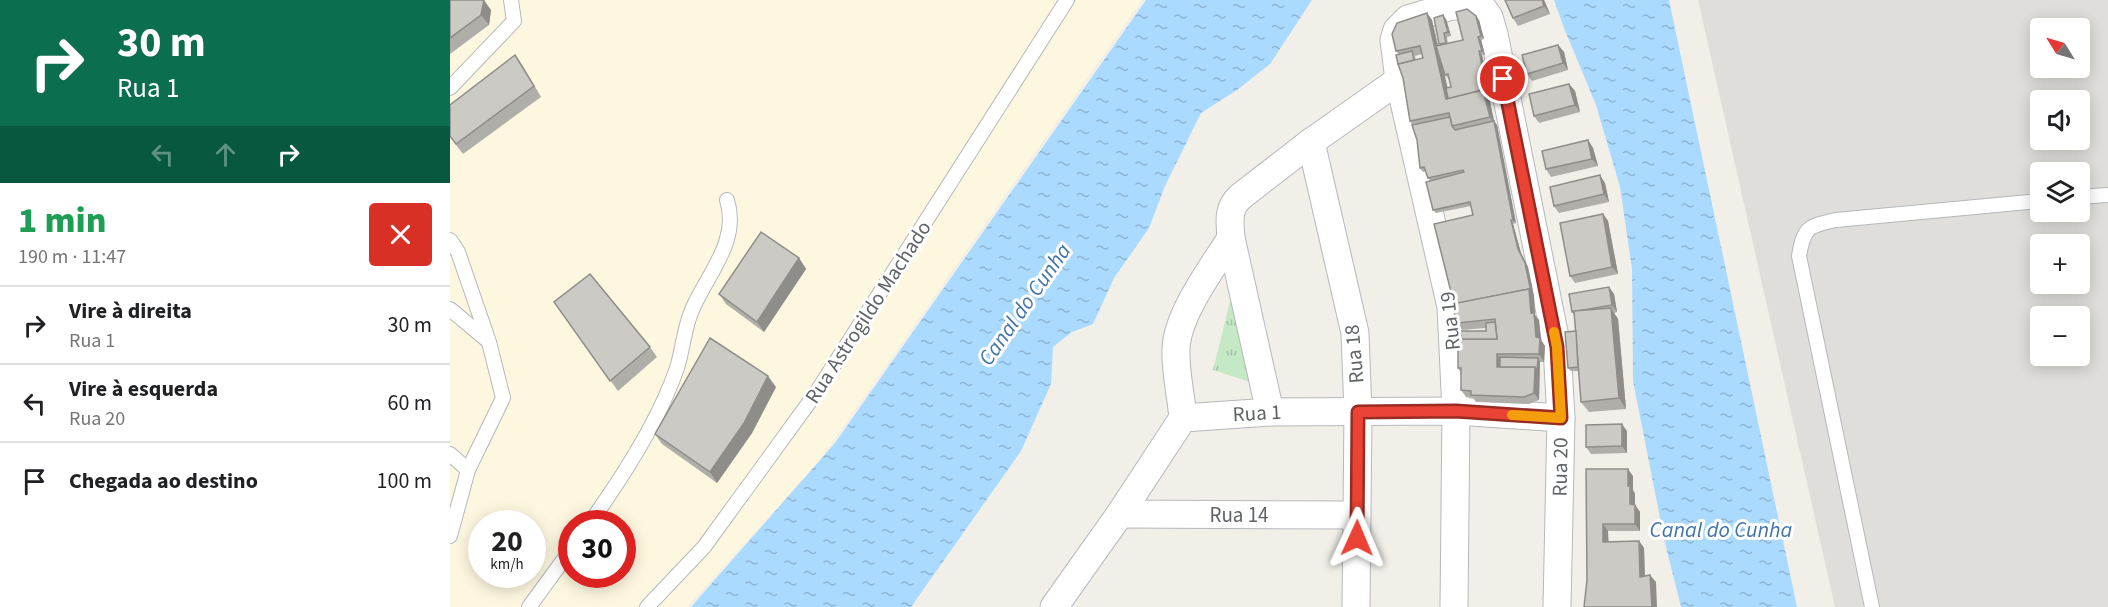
<!DOCTYPE html>
<html lang="pt">
<head>
<meta charset="utf-8">
<style>
	:root { --surface:#fff; --page:#f6f6f6; --text:#202124; --muted:#757577; --line:#e0e0e0 }
	body { margin:0; font-family:"Source Sans 3",sans-serif; background:var(--page); color:var(--text); height:100vh; display:flex; flex-direction:column; font-size:22px; white-space:nowrap }
	* { box-sizing:border-box; margin:0 }
	p { font-size:20px; color:var(--muted) }
	.icon { flex:none; width:33px; height:33px; fill:none; stroke:currentColor; stroke-width:2; stroke-linecap:round; stroke-linejoin:round }
	.map { position:relative; flex:1; overflow:hidden }
	.panel { display:flex; flex-direction:column; background:var(--surface); width:450px }
	.panel>* { flex:none }
	.guide { background:#0b6e4f; color:#fff; overflow:hidden }
	.needle { width:39px; rotate:307deg }
	.tools { position:absolute; left:1580px; top:18px; display:grid; gap:12px }
	.tools a { display:grid; place-items:center; width:60px; height:60px; border-radius:6px; background:var(--surface); box-shadow:0 3px 15px #0003; font-size:30px }
	.speed { position:absolute; left:18px; top:510px; display:flex; gap:12px; font-size:30px; font-weight:700; text-align:center }
	.speed>* { display:grid; place-content:center; width:78px; height:78px; border-radius:50%; background:var(--surface); box-shadow:0 3px 15px #0003; line-height:1 }
	.speed small { font-size:15px; font-weight:400 }
	.speed .limit { border:9px solid #d22; background:#fff; color:#111 }
	.pin { position:absolute; display:grid; place-items:center; width:51px; height:51px; color:#fff; margin:-26px; border:3px solid #fff; border-radius:50%; box-shadow:0 2px 6px #0007 }
	.me { position:absolute; width:66px; margin:-33px; rotate:1deg; stroke-linejoin:round; filter:drop-shadow(0 0 4px #0008) }
	.turn { display:flex; align-items:center; gap:21px; height:126px; padding:0 18px; font-size:27px }
	.turn .icon { width:78px; height:78px; stroke-width:2.5 }
	.turn b { display:block; font-size:42px; line-height:51px }
	.lanes { display:flex; align-items:center; height:57px; padding:0 18px; background:#0003; justify-content:center; gap:30px; direction:ltr }
	.lanes .off { opacity:.35 }
	.round { display:grid; place-items:center; flex:none; width:63px; height:63px; border-radius:6px; background:var(--page) }
	.headline { display:flex; align-items:center; justify-content:space-between; height:102px; padding:0 18px }
	h1 { font-size:36px; font-weight:800; line-height:45px; color:#1e9e55 }
	ul { padding:0; list-style:none }
	li { display:flex; align-items:center; gap:18px; height:78px; padding:0 18px; border-top:2px solid var(--line) }
	li div { flex:1 }
	li b { display:block; font-size:22px }
	li em { font-style:normal }
	main { display:flex; flex:1; min-height:0 }
	.map>svg:first-child { display:block }
</style>
</head>
<body>
<main>
<section class="panel">
<div class="guide">
<div class="turn"><svg class="icon" aria-label="right" viewBox="0 0 24 24"><path d="M7 20v-9h11M14 6l5 5-5 5"/></svg><div><b>30 m</b>Rua 1</div></div>
<div class="lanes"><svg class="icon off" aria-label="left" viewBox="0 0 24 24"><path d="M17 20v-9H6M10 6l-5 5 5 5"/></svg><svg class="icon off" aria-label="ahead" viewBox="0 0 24 24"><path d="M12 20V5M6 11l6-6 6 6"/></svg><svg class="icon" aria-label="right" viewBox="0 0 24 24"><path d="M7 20v-9h11M14 6l5 5-5 5"/></svg></div>
</div>
<div class="headline"><div><h1>1 min</h1><p>190 m · 11:47</p></div><a class="round" style="background:#d93025;color:#fff"><svg class="icon" aria-label="close" viewBox="0 0 24 24"><path d="M6 6l12 12M18 6L6 18"/></svg></a></div>
<ul>
<li><svg class="icon" aria-label="right" viewBox="0 0 24 24"><path d="M7 20v-9h11M14 6l5 5-5 5"/></svg><div><b>Vire à direita</b><p>Rua 1</p></div><em>30 m</em></li>
<li><svg class="icon" aria-label="left" viewBox="0 0 24 24"><path d="M17 20v-9H6M10 6l-5 5 5 5"/></svg><div><b>Vire à esquerda</b><p>Rua 20</p></div><em>60 m</em></li>
<li><svg class="icon" aria-label="arrive" viewBox="0 0 24 24"><path d="M6 21V4h12l-3 4 3 4H6"/></svg><div><b>Chegada ao destino</b></div><em>100 m</em></li>
</ul>
</section>
<div class="map">
<svg width="1658" height="607" viewBox="0 0 1658 607">
	<defs>
		<pattern id="park-tufts" width="24" height="20" patternUnits="userSpaceOnUse" patternTransform="scale(1.5)"><rect width="24" height="20" fill="#c5e8c5"/><path d="M3 7l-1-3M5 7V3M7 7l1-3M15 17l-1-3M17 17v-4M19 17l1-3" fill="none" stroke="#a3c0a4"/></pattern>
		<pattern id="water-ripples" width="26" height="14" patternUnits="userSpaceOnUse" patternTransform="scale(1.5)"><rect width="26" height="14" fill="#aadaff"/><path d="M2 4q2-2 4 0t4 0M15 11q2-2 4 0t4 0" fill="none" stroke="#8eb4d2"/></pattern>
	</defs>
	<rect width="100%" height="100%" fill="#f1efe8"/>
	<path fill="#fef7e0" fill-rule="evenodd" d="M0,0H692L369,461L237,607H0ZM32,524H82V574H32ZM122,524H172V574H122Z"/>
	<path fill="#e0deda" fill-rule="evenodd" d="M1248,0H1658V607H1385ZM1590,28H1629V68H1590ZM1590,100H1629V140H1590ZM1590,172H1629V212H1590ZM1590,244H1629V284H1590ZM1590,316H1629V356H1590Z"/>
	<polygon fill="url(#park-tufts)" points="783,289 800,382 763,370"/>
	<g fill="url(#water-ripples)">
		<polygon points="696,0 862,0 820,64 787,90 751,113 715,186 699,228 664,278 643,324 622,332 603,347 601,384 571,451 461,607 241,607 385,443"/>
		<polygon points="1104,0 1219,0 1347,607 1231,607 1215,543 1183,381 1182,269 1170,187 1146,105 1114,28"/>
	</g>
	<g fill="none" stroke-linecap="round" stroke-linejoin="round">
		<defs>
			<g id="service">
				<polyline points="0,88 64,21 61,0"/>
				<polyline points="1629,197 1658,195"/>
				<polyline points="0,240 8,252 39,342 53,398 18,470 0,536"/>
				<polyline points="0,309 37,340"/>
				<polyline points="0,454 18,470"/>
				<path d="M139,524C172,478 209,421 227,368C233,349 234,328 242,310C257,274 290,242 277,200"/>
				<polyline points="79,607 122,548"/>
				<polyline points="197,607 254,547 366,393 617,0"/>
				<path d="M1422,607L1349,256C1354,227 1358,226 1386,220L1590,201"/>
			</g>
			<g id="minor">
				<polyline points="861,142 905,333 908,413 906,607"/>
				<path d="M820,412L781,238C780,222 777,209 790,197L861,142L949,80"/>
				<path d="M733,418C731,395 725,371 726,349C727,314 763,267 781,238"/>
				<polyline points="670,514 907,515"/>
				<polyline points="604,607 670,514 733,418 820,412 1006,411 1111,418"/>
				<polyline points="1004,607 1006,411 1001,307 949,80 944,40 947,30 958,19 998,7 1020,4 1032,7 1039,17 1044,34 1107,347 1111,418 1107,607"/>
			</g>
		</defs>
		<use href="#service" stroke="#b5b8bc" stroke-width="16"/>
		<use href="#minor" stroke="#b5b8bc" stroke-width="29"/>
		<use href="#service" stroke="#fff" stroke-width="14"/>
		<use href="#minor" stroke="#fff" stroke-width="27"/>
	</g>
	<g fill="#afaea9" fill-rule="evenodd">
		<polygon points="0,0 41,10 39,25 0,54"/>
		<polygon points="1055,0 1094,0 1100,14 1068,26 1063,18"/>
		<path d="M977,13L982,20L988,46L990,45L989,44L996,19L1001,36L997,37L998,44L1013,40L1026,16L1029,20L1034,39L1031,40L1035,55H1032L1038,83H1036L1039,97L1044,121L1047,125L1066,223L1063,224L1071,253L1078,267L1084,296L1085,315L1089,320L1091,340L1095,346L1094,362H1090L1089,400L1079,404L1026,402L1023,398L1016,397L1011,390V373L1008,368L1011,339L1036,331V328L1012,330L1007,323L1004,304L1023,215L1021,206L986,213L983,210L980,181L976,171L973,172L970,168L967,140L962,125L960,121L949,55L946,51ZM972,54L973,58L966,60L965,56ZM992,67L995,75L998,78H999L1001,87L997,88Z"/>
		<polygon points="1108,45 1114,52 1118,70 1082,81 1077,74"/>
		<polygon points="65,55 91,97 13,154 0,137 0,105"/>
		<polygon points="1119,84 1125,91 1130,112 1089,123 1084,116"/>
		<polygon points="1138,140 1143,148 1148,166 1101,177 1096,169"/>
		<polygon points="1155,183 1159,202 1109,213 1104,206"/>
		<polygon points="1153,214 1158,221 1168,274 1125,283 1120,276"/>
		<polygon points="349,258 356,269 314,332 276,304 269,294"/>
		<polygon points="1164,294 1167,312 1164,313 1168,319 1176,409 1139,412 1131,402 1129,371 1121,371 1118,368 1126,331 1124,315 1122,312"/>
		<polygon points="104,302 200,347 207,357 168,391"/>
		<polygon points="326,387 302,433 267,483 212,444 205,434"/>
		<polygon points="1177,431 1177,453 1141,454 1136,447"/>
		<polygon points="1136,469 1183,476 1183,490 1185,494 1185,505 1190,512 1190,531 1158,531 1158,542 1189,541 1194,548 1195,576 1206,582 1137,580"/>
	</g>
	<g fill="#8f8d8a">
		<polygon points="34,0 41,10 39,25 31,15"/>
		<polygon points="1092,0 1094,0 1100,14 1094,6"/>
		<polygon points="977,13 982,20 1001,102 996,99"/>
		<polygon points="993,15 996,19 1001,36 998,32"/>
		<polygon points="1026,16 1029,20 1034,39 1031,36"/>
		<polygon points="1028,37 1031,40 1035,55 1032,51"/>
		<polygon points="1108,45 1114,52 1118,70 1113,63"/>
		<polygon points="1029,51 1032,55 1038,83 1035,80"/>
		<polygon points="65,55 72,65 91,97 84,86"/>
		<polygon points="1034,80 1036,83 1045,125 1040,117 1033,90"/>
		<polygon points="1119,84 1125,91 1130,112 1125,105"/>
		<polygon points="1044,121 1047,125 1066,223 1063,220"/>
		<polygon points="1138,140 1143,148 1148,166 1142,159"/>
		<polygon points="1150,175 1155,183 1159,202 1154,194"/>
		<polygon points="1153,214 1158,221 1168,274 1162,267"/>
		<polygon points="1061,220 1063,224 1071,253 1078,267 1084,296 1085,315 1089,320 1091,340 1095,346 1094,362 1089,354 1086,337 1068,249"/>
		<polygon points="349,258 356,269 314,332 307,322"/>
		<polygon points="1159,287 1164,294 1167,312 1162,305"/>
		<polygon points="1161,308 1168,319 1176,409 1169,398"/>
		<polygon points="1047,354 1053,361 1052,371 1047,367"/>
		<polygon points="1088,358 1090,362 1089,400 1084,393 1085,367"/>
		<polygon points="318,376 326,387 302,433 267,483 260,472"/>
		<polygon points="1172,424 1177,431 1177,453 1172,446"/>
		<polygon points="1178,469 1183,476 1183,490 1185,494 1185,505 1190,512 1190,531 1185,524 1180,504 1178,486"/>
		<polygon points="1153,524 1158,531 1159,549 1153,542"/>
		<polygon points="1189,541 1194,548 1195,584 1190,577"/>
		<polygon points="1200,575 1206,582 1207,607 1202,607"/>
	</g>
	<g fill="#cccac5" stroke="#8f8d8a" stroke-width="1.5">
		<polygon points="0,0 34,0 31,15 0,38"/>
		<polygon points="1055,0 1092,0 1094,6 1063,18"/>
		<polygon points="1017,9 1026,16 1031,36 1028,37 1032,51 1029,51 1035,80 1034,80 1036,93 1033,90 998,99 996,88 1001,87 998,74 995,75 986,46 1013,40 1006,12"/>
		<polygon points="977,13 996,99 1033,90 1040,117 1002,126 999,113 960,121 953,78 948,64 973,58 970,46 946,51 942,34 947,23"/>
		<polygon points="993,15 998,32 994,33 996,43 989,44 984,18"/>
		<polygon points="1108,45 1113,63 1077,74 1072,55"/>
		<polygon points="962,51 964,60 948,64 946,55"/>
		<polygon points="65,55 84,86 6,144 0,136 0,105"/>
		<polygon points="1119,84 1125,105 1084,116 1079,94"/>
		<polygon points="1000,117 1002,126 1005,130 1044,121 1063,220 1061,220 1068,249 1075,263 1081,292 1079,289 1004,304 984,224 1023,215 1020,202 983,210 976,182 1014,172 1013,170 978,178 974,167 970,168 967,140 962,125"/>
		<polygon points="1138,140 1142,159 1096,169 1092,151"/>
		<polygon points="1150,175 1154,194 1104,206 1100,187"/>
		<polygon points="1153,214 1162,267 1120,276 1110,223"/>
		<polygon points="311,232 349,258 307,322 269,294"/>
		<polygon points="140,274 200,347 160,381 104,302"/>
		<polygon points="1159,287 1162,305 1122,312 1119,294"/>
		<polygon points="1079,289 1081,313 1084,313 1086,337 1090,338 1089,354 1047,354 1047,367 1085,367 1084,393 1074,397 1021,395 1021,391 1011,390 1011,368 1008,368 1008,339 1047,339 1045,319 1007,323 1002,304"/>
		<polygon points="1161,308 1169,398 1131,402 1124,311"/>
		<polygon points="1045,322 1047,339 1011,339 1011,331 1036,331 1036,323"/>
		<polygon points="1126,331 1128,367 1118,368 1115,332"/>
		<polygon points="260,338 318,376 294,423 260,472 205,434"/>
		<polygon points="1050,357 1088,358 1087,371 1085,367 1050,367"/>
		<polygon points="1172,424 1172,446 1136,447 1136,425"/>
		<polygon points="1136,469 1178,469 1178,486 1180,486 1180,504 1185,505 1185,524 1153,524 1153,542 1189,541 1190,577 1200,575 1202,607 1134,607 1137,580"/>
	</g>
	<g fill="none" stroke-linecap="round" stroke-linejoin="round">
		<defs>
			<polyline id="route" points="907,538 908,412 1006,411 1111,418 1107,347 1053,79"/>
		</defs>
		<use href="#route" stroke="#982c22" stroke-width="15"/>
		<use href="#route" stroke="#ea4335" stroke-width="10"/>
		<polyline stroke="#f59e0b" stroke-width="10" points="1062,415 1111,418 1107,347 1104,332"/>
	</g>
	<g text-anchor="middle" stroke-width="6" stroke-linejoin="round" paint-order="stroke">
		<g font-size="21" fill="#5f6368" stroke="#fff">
			<text transform="translate(418 312) rotate(-57)" y="7">Rua Astrogildo Machado</text>
			<text transform="translate(1000 321) rotate(-96)" y="7">Rua 19</text>
			<text transform="translate(904 354) rotate(-95)" y="7">Rua 18</text>
			<text transform="translate(807 413) rotate(-3)" y="7">Rua 1</text>
			<text transform="translate(1110 467) rotate(-89)" y="7">Rua 20</text>
			<text x="789" y="522">Rua 14</text>
		</g>
		<g font-size="22" font-style="italic" fill="#4174aa" stroke="#fff">
			<text transform="translate(574 304) rotate(-55)" y="8">Canal do Cunha</text>
			<text x="1271" y="537">Canal do Cunha</text>
		</g>
	</g>
</svg>
<div class="tools">
<a><svg class="needle" viewBox="-14 -14 28 28"><path d="M0-13l5 13h-10z" fill="#e53935"/><path d="M0 13l5-13h-10z" fill="#757577"/></svg></a>
<a><svg class="icon" aria-label="sound" viewBox="0 0 24 24"><path d="M4 9h4l5-4v14l-5-4H4zM17 9q2 3 0 6"/></svg></a>
<a><svg class="icon" aria-label="layers" viewBox="0 0 24 24"><path d="M12 4l9 5-9 5-9-5zM3 14l9 5 9-5"/></svg></a>
<a>+</a>
<a>−</a>
</div>
<div class="speed"><div>20<small>km/h</small></div><div class="limit">30</div></div>
<div class="pin" style="left:1053px;top:79px;background:#d93025"><svg class="icon" aria-label="arrive" viewBox="0 0 24 24"><path d="M6 21V4h12l-3 4 3 4H6"/></svg></div>
<svg class="me" style="left:907px;top:538px" viewBox="-20 -20 40 40"><path d="M0-17L14 15 0 8-14 15z" fill="#ea4335" stroke="#fff" stroke-width="4"/></svg>
</div>
</main>
</body>
</html>
